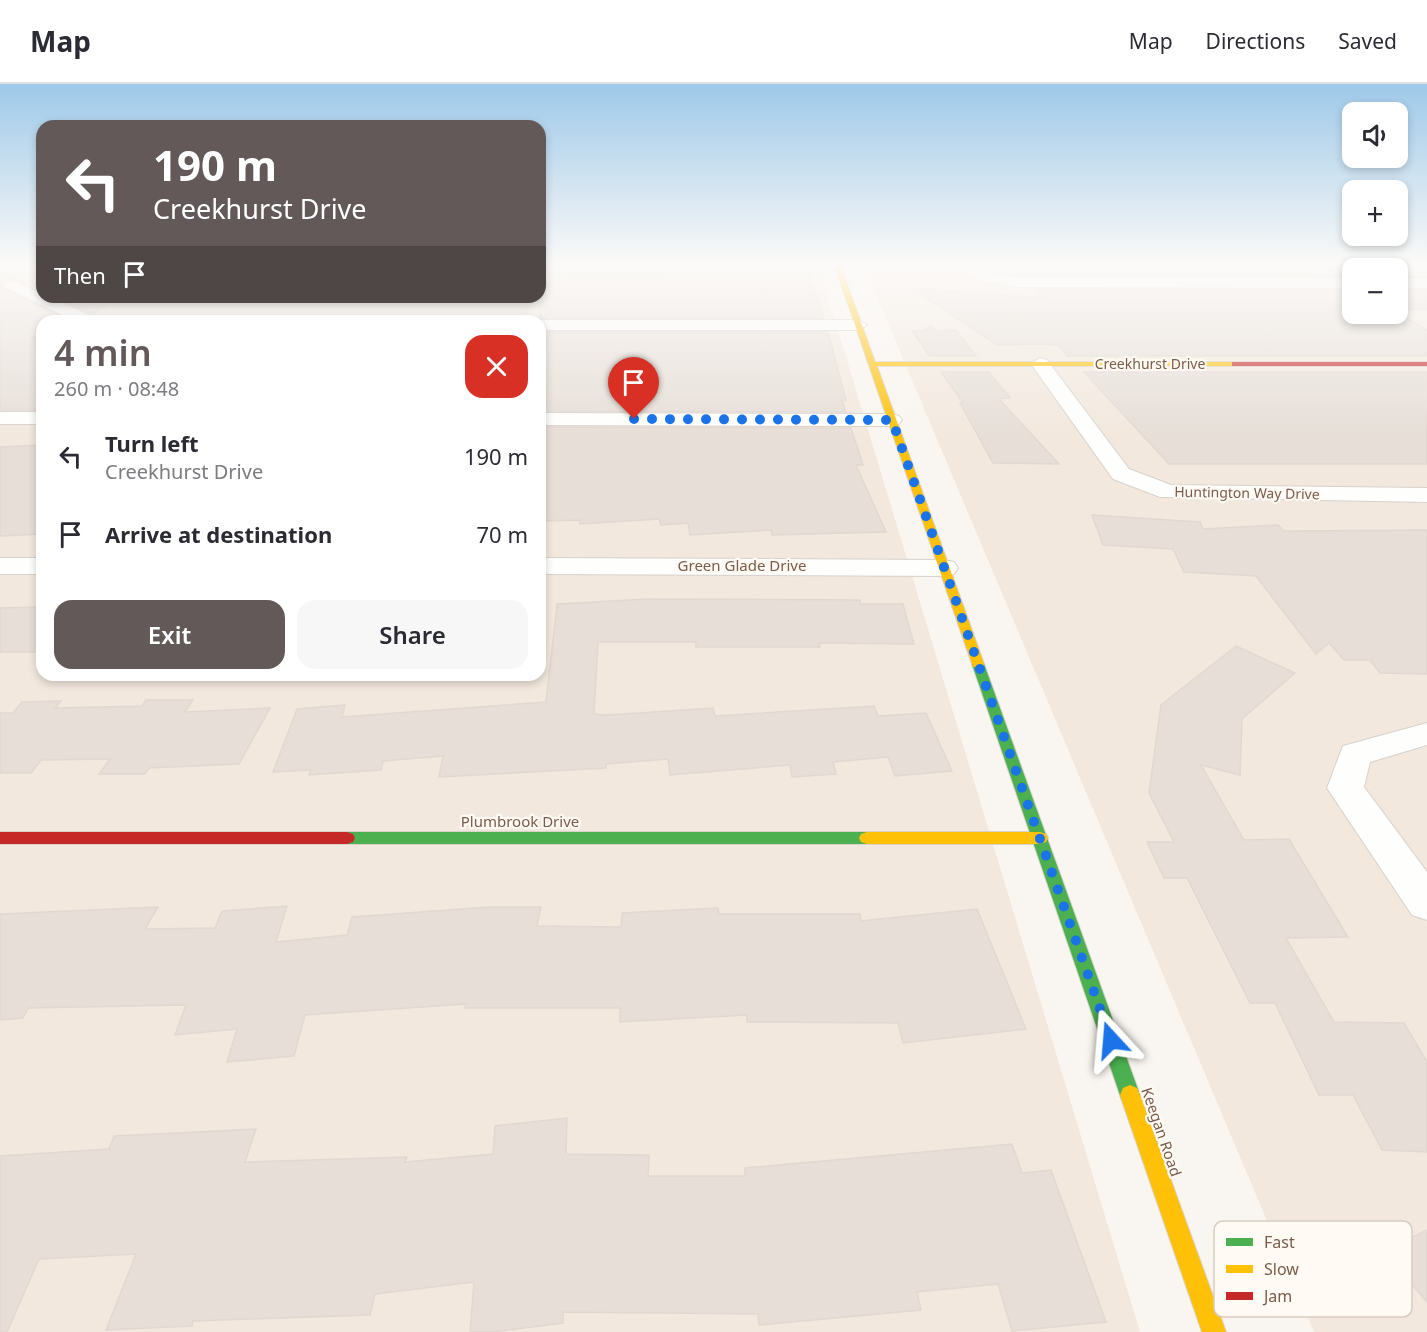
<!DOCTYPE html>
<html lang="en">
<head>
<meta charset="utf-8">
<style>
	:root { --surface:#fff; --page:#f7f7f7; --text:#2b2b33; --muted:#7c7c81; --line:#e1e1e2; --accent:#625958 }
	body { margin:0; font-family:"Noto Sans",sans-serif; background:var(--page); color:var(--text); height:100vh; display:flex; flex-direction:column; font-size:22px; white-space:nowrap }
	* { box-sizing:border-box; margin:0 }
	p { font-size:20px; color:var(--muted) }
	.icon { flex:none; width:33px; height:33px; fill:none; stroke:currentColor; stroke-width:2; stroke-linecap:round; stroke-linejoin:round }
	.map { position:relative; flex:1; overflow:hidden }
	.panel { position:absolute; left:36px; top:231px; width:510px; height:366px; display:flex; flex-direction:column; background:var(--surface); border-radius:18px; box-shadow:0 3px 9px #0003 }
	.panel>* { flex:none }
	.hud { position:absolute; left:36px; top:36px; width:510px; height:183px; border-radius:18px; box-shadow:0 3px 9px #0003; background:#625958; color:#fff; overflow:hidden }
	.tools { position:absolute; left:1342px; top:18px; display:grid; gap:12px }
	.tools a { display:grid; place-items:center; width:66px; height:66px; border-radius:12px; background:var(--surface); box-shadow:0 3px 9px #0003; font-size:30px }
	.pin { position:absolute; display:grid; place-items:center; width:51px; height:51px; color:#fff; margin:-62px -26px; border-radius:50% 50% 50% 0; rotate:-45deg; box-shadow:0 0 6px #0007 }
	.pin .icon { rotate:45deg }
	.me { position:absolute; width:66px; margin:-33px; rotate:341deg; stroke-linejoin:round; filter:drop-shadow(0 0 4px #0008) }
	.turn { display:flex; align-items:center; gap:21px; height:126px; padding:0 18px; font-size:27px }
	.turn .icon { width:78px; height:78px; stroke-width:2.5 }
	.turn b { display:block; font-size:42px; line-height:51px }
	.then { display:flex; align-items:center; height:57px; padding:0 18px; background:#0003; gap:12px; font-size:22px }
	.round { display:grid; place-items:center; flex:none; width:63px; height:63px; border-radius:18px; background:var(--page) }
	.headline { display:flex; align-items:center; justify-content:space-between; height:102px; padding:0 18px }
	h1 { font-size:36px; font-weight:600; line-height:45px; color:var(--accent) }
	.cta { display:flex; gap:12px; margin-top:auto; padding:12px 18px }
	.cta a { flex:1; height:69px; border-radius:18px; background:var(--accent); color:#fff; font-size:24px; font-weight:600; line-height:69px; text-align:center }
	.cta a+a { background:var(--page); color:var(--text) }
	ul { padding:0; list-style:none }
	li { display:flex; align-items:center; gap:18px; height:78px; padding:0 18px }
	li div { flex:1 }
	li b { display:block; font-size:22px }
	li em { font-style:normal }
	header { display:flex; align-items:center; gap:36px; box-sizing:border-box; height:84px; padding:0 30px; background:var(--surface); border-bottom:2px solid var(--line) }
	header strong { font-size:28px }
	nav { display:flex; gap:33px; margin-inline-start:auto; font-size:21px }
	.map>svg:first-child { display:block }
</style>
</head>
<body>
<header>
<strong>Map</strong>
<nav><a>Map</a><a>Directions</a><a>Saved</a></nav>
</header>
<div class="map">
<svg width="1427" height="1248" viewBox="0 0 1427 1248">
	<rect width="100%" height="100%" fill="#f9f5f0"/>
	<g fill="#f2e8de" fill-rule="evenodd">
		<path d="M0,180H42V213H540V180H818L1140,1248H0ZM42,237H540V591H42Z"/>
		<path d="M863,180H1427V1248H1314ZM1353,184H1398V230H1353Z"/>
	</g>
	<g fill="#e6ded7" stroke="#e2d8d2" stroke-width="1.5">
		<polygon points="0,180 42,180 42,208 12,194 4,196 1,203 70,237 42,237 42,321 36,326 0,326"/>
		<polygon points="1010,180 1377,180 1386,184 1353,184 1353,192 1021,191"/>
		<polygon points="808,187 824,234 540,234 540,189"/>
		<polygon points="911,204 1044,214 1036,205 1353,206 1353,230 1398,229 1427,246 1427,272 1068,272 1059,262 1046,260 997,261"/>
		<polygon points="1398,206 1427,207 1427,225 1398,225"/>
		<polygon points="55,213 117,213 93,230"/>
		<polygon points="931,241 937,247 956,246 976,272 930,272 912,247 924,247"/>
		<polygon points="540,248 828,248 846,316 842,316 846,328 540,327"/>
		<polygon points="941,288 989,288 1010,314 999,315 1059,380 993,379 960,319 963,319"/>
		<polygon points="1084,288 1427,288 1427,380 1169,380"/>
		<polygon points="540,343 851,344 863,381 856,381 886,448 772,451 771,446 690,451 688,439 661,441 659,435 580,440 580,436 540,437"/>
		<polygon points="42,361 42,450 0,452 0,363"/>
		<polygon points="1092,431 1200,438 1203,445 1278,441 1284,447 1427,446 1427,590 1380,589 1370,576 1344,576 1329,559 1316,570 1256,492 1184,488 1173,465 1103,461"/>
		<polygon points="648,515 860,516 860,520 903,520 914,560 819,559 820,563 696,563 696,558 598,558 594,630 608,631 713,624 715,632 874,622 878,632 926,629 952,687 895,692 888,673 833,678 836,690 792,693 790,681 670,691 668,675 606,680 606,684 439,693 443,672 383,677 381,686 309,691 311,686 273,688 297,625 345,621 342,633 546,618 557,520"/>
		<polygon points="42,523 42,568 0,568 0,524"/>
		<polygon points="1236,562 1295,589 1242,635 1240,691 1201,681 1244,756 1289,755 1348,853 1286,854 1334,938 1404,939 1427,978 1427,1068 1382,1066 1353,1011 1319,1011 1275,919 1250,919 1187,794 1164,794 1147,758 1174,758 1149,709 1161,621"/>
		<polygon points="146,616 193,616 185,628 270,624 239,680 149,684 145,690 99,690 110,675 41,676 31,689 0,689 0,629 13,629 22,618 61,617 55,624 142,622"/>
		<polygon points="287,822 276,858 347,851 352,833 489,823 541,823 537,842 621,843 622,829 718,824 719,830 860,830 861,837 977,825 1026,945 903,959 898,939 747,938 747,931 620,938 620,924 465,924 466,920 305,931 294,972 227,978 237,945 175,951 186,921 28,924 23,934 0,936 0,830 158,823 145,845 215,844 222,827"/>
		<polygon points="567,1034 566,1070 649,1071 648,1092 745,1092 745,1084 1012,1060 1022,1089 1051,1086 1106,1238 1012,1247 998,1200 917,1208 921,1226 759,1241 758,1230 563,1228 563,1239 493,1248 470,1248 474,1198 375,1210 370,1231 193,1237 192,1242 106,1246 136,1170 39,1175 7,1248 0,1248 0,1072 109,1065 114,1052 256,1045 245,1078 407,1073 405,1078 493,1070 495,1042"/>
		<polygon points="1427,1146 1427,1218 1384,1167"/>
	</g>
	<g fill="none" stroke-linecap="round" stroke-linejoin="round">
		<defs>
			<g id="street">
				<path d="M957,180H972L987,189L1019,193L1353,194V204L1019,203C997,200 971,199 957,180Z"/>
				<rect x="1398" y="194" width="29" height="10"/>
				<polygon points="11,196 42,210 42,213 49,213 94,233 96,237 75,237 6,204 3,201 6,198"/>
				<polygon points="540,236 859,236 867,241 859,246 540,246 540,237 536,237"/>
				<polygon points="1040,274 1047,276 1129,385 1171,401 1427,404 1427,418 1160,413 1113,395 1031,280"/>
				<rect x="0" y="328" width="42" height="12"/>
				<polygon points="540,329 892,330 899,332 902,336 899,340 892,342 540,341"/>
				<rect x="0" y="474" width="42" height="16"/>
				<polygon points="540,474 944,476 954,478 958,484 954,490 944,492 540,490"/>
				<polygon points="1427,639 1427,661 1370,678 1364,703 1427,788 1427,836 1412,831 1327,704 1343,662"/>
			</g>
			<g id="fast">
				<polygon points="978,576 984,580 1140,1011 1137,1018 1130,1021 1123,1018 1120,1011 972,580"/>
				<polygon points="347,748 867,748 873,750 875,754 873,758 867,760 347,760 341,758 339,754 341,750"/>
			</g>
			<g id="slow">
				<polygon points="834,180 840,180 875,278 1235,278 1239,280 1235,282 877,282 984,580 983,583 973,583 972,580"/>
				<polygon points="867,748 1040,748 1046,750 1048,754 1046,758 1040,760 867,760 861,758 859,754 861,750"/>
				<polygon points="1130,1001 1137,1004 1140,1011 1226,1248 1202,1248 1120,1011 1123,1004"/>
			</g>
			<g id="jam">
				<polygon points="1235,278 1427,278 1427,282 1232,282 1232,278"/>
				<polygon points="0,748 347,748 353,750 355,754 353,758 347,760 0,760"/>
			</g>
		</defs>
		<use href="#street" stroke="#d7d1cb" stroke-width="2"/>
		<use href="#fast" stroke="#d9d2cb" stroke-width="2"/>
		<use href="#slow" stroke="#d9d2cb" stroke-width="2"/>
		<use href="#jam" stroke="#d9d2cb" stroke-width="2"/>
		<use href="#street" fill="#fefefd" fill-rule="evenodd"/>
		<use href="#fast" fill="#4caf50" fill-rule="evenodd"/>
		<use href="#slow" fill="#ffc107" fill-rule="evenodd"/>
		<use href="#jam" fill="#c62828" fill-rule="evenodd"/>
	</g>
	<linearGradient id="sky" x2="0" y2="1"><stop stop-color="#9ec9e9"/><stop offset="0.51" stop-color="#fcfaf8"/><stop offset="1" stop-color="#fcfaf8" stop-opacity="0"/></linearGradient>
	<rect width="1427" height="354" fill="url(#sky)"/>
	<g fill="none" stroke-linecap="round" stroke-linejoin="round">
		<polyline stroke="#1a73e8" stroke-width="10" stroke-dasharray="0 18" points="634,335 892,336 1111,956"/>
	</g>
	<g text-anchor="middle" stroke-width="4.5" stroke-linejoin="round" paint-order="stroke">
		<g font-size="14" fill="#7a5c4d" stroke="#fffaf3">
			<text x="1150" y="285">Creekhurst Drive</text>
			<text transform="translate(1247 409) rotate(1)" y="5">Huntington Way Drive</text>
		</g>
		<g font-size="15" fill="#7a5c4d" stroke="#fffaf3">
			<text x="742" y="487">Green Glade Drive</text>
			<text x="520" y="743">Plumbrook Drive</text>
			<text transform="translate(1161 1048) rotate(71)" y="5">Keegan Road</text>
		</g>
	</g>
	<rect x="1214" y="1137" width="198" height="96" rx="9" fill="#fffaf3" stroke="#d7cbc1" stroke-width="1.5"/>
	<rect x="1226" y="1154" width="27" height="8" fill="#4caf50"/>
	<rect x="1226" y="1181" width="27" height="8" fill="#ffc107"/>
	<rect x="1226" y="1208" width="27" height="8" fill="#c62828"/>
	<g font-size="16" fill="#7a5c4d">
		<text x="1264" y="1164">Fast</text>
		<text x="1264" y="1191">Slow</text>
		<text x="1264" y="1218">Jam</text>
	</g>
</svg>
<div class="tools">
<a><svg class="icon" aria-label="sound" viewBox="0 0 24 24"><path d="M4 9h4l5-4v14l-5-4H4zM17 9q2 3 0 6"/></svg></a>
<a>+</a>
<a>−</a>
</div>
<div class="pin" style="left:634px;top:335px;background:#d93025"><svg class="icon" aria-label="arrive" viewBox="0 0 24 24"><path d="M6 21V4h12l-3 4 3 4H6"/></svg></div>
<svg class="me" style="left:1111px;top:956px" viewBox="-20 -20 40 40"><path d="M0-17L14 15 0 8-14 15z" fill="#1a73e8" stroke="#fff" stroke-width="4"/></svg>
<div class="hud">
<div class="turn"><svg class="icon" aria-label="left" viewBox="0 0 24 24"><path d="M17 20v-9H6M10 6l-5 5 5 5"/></svg><div><b>190 m</b>Creekhurst Drive</div></div>
<div class="then">Then<svg class="icon" aria-label="arrive" viewBox="0 0 24 24"><path d="M6 21V4h12l-3 4 3 4H6"/></svg></div>
</div>
<section class="panel">
<div class="headline"><div><h1>4 min</h1><p>260 m · 08:48</p></div><a class="round" style="background:#d93025;color:#fff"><svg class="icon" aria-label="close" viewBox="0 0 24 24"><path d="M6 6l12 12M18 6L6 18"/></svg></a></div>
<ul>
<li><svg class="icon" aria-label="left" viewBox="0 0 24 24"><path d="M17 20v-9H6M10 6l-5 5 5 5"/></svg><div><b>Turn left</b><p>Creekhurst Drive</p></div><em>190 m</em></li>
<li><svg class="icon" aria-label="arrive" viewBox="0 0 24 24"><path d="M6 21V4h12l-3 4 3 4H6"/></svg><div><b>Arrive at destination</b></div><em>70 m</em></li>
</ul>
<div class="cta"><a>Exit</a><a>Share</a></div>
</section>
</div>
</body>
</html>
